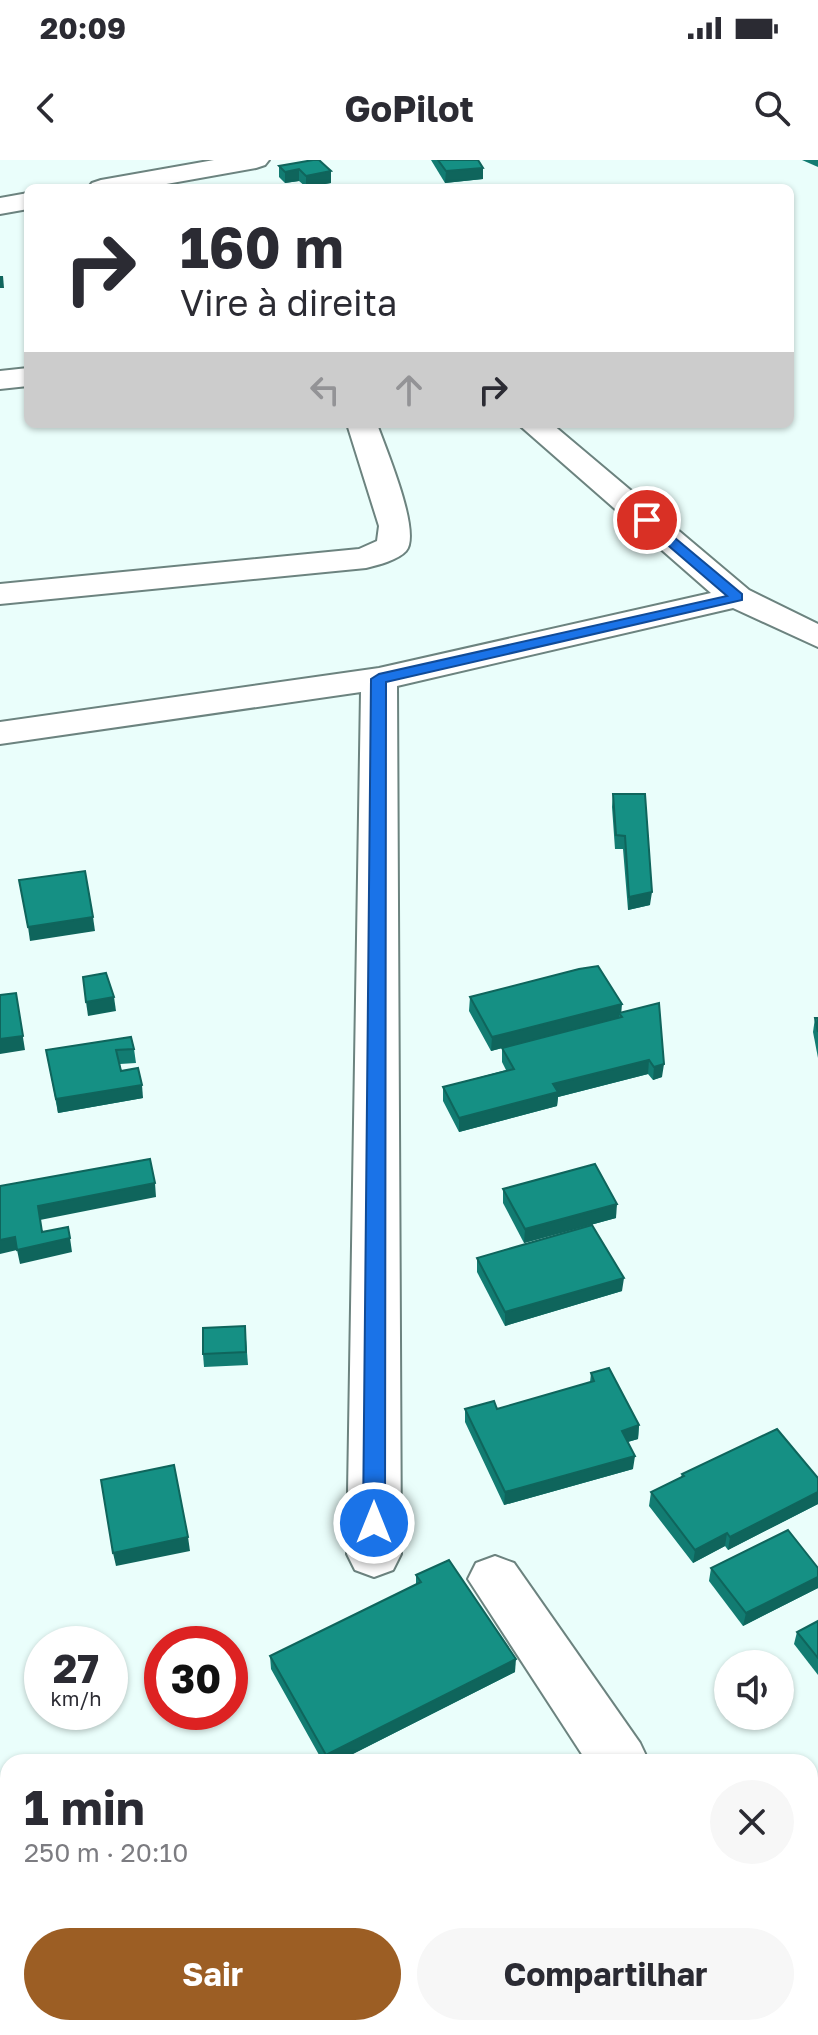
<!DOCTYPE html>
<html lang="pt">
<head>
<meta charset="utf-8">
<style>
	:root { --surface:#fff; --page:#f7f7f7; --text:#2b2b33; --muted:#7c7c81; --accent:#9c5e24 }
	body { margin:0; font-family:"Golos Text",sans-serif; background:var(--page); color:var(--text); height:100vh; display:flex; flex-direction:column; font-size:30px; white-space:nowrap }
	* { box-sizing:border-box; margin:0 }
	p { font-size:26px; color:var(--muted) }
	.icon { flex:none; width:44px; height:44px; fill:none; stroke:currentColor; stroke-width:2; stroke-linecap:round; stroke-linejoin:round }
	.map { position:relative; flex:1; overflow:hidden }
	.sheet { position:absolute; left:0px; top:1594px; width:818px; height:282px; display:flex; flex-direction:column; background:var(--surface); border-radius:24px 24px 0 0; box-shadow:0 2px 6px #0004 }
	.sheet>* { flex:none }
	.guide { position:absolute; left:24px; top:24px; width:770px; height:244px; border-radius:12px; box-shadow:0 2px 6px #0004; background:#fff; color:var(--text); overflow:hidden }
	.controls { position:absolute; left:714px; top:1490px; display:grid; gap:16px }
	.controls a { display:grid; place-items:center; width:80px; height:80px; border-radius:50%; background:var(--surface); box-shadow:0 2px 6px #0004; font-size:40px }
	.speed { position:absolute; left:24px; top:1466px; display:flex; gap:16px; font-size:40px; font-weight:700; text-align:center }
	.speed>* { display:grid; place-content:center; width:104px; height:104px; border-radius:50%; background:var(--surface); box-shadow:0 2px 6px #0004; line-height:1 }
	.speed small { font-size:20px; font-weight:400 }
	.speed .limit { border:12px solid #d22; background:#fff; color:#111 }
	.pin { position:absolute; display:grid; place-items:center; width:68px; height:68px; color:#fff; margin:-34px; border:4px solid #fff; border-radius:50%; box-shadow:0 2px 8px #0007 }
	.me { position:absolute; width:88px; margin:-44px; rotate:0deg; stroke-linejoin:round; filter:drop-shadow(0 0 6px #0008) }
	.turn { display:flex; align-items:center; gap:28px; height:168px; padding:0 24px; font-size:36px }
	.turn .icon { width:104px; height:104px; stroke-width:2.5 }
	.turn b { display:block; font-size:56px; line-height:68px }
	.lanes { display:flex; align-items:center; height:76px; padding:0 24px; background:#0003; justify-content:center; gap:40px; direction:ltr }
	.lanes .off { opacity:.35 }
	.round { display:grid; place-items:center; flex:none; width:84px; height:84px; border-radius:42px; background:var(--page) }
	.head { display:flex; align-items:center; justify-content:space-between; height:136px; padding:0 24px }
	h1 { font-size:48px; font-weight:700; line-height:60px }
	.primary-button { display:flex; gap:16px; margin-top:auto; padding:16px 24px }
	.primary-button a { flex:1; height:92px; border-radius:48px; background:var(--accent); color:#fff; font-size:32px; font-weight:700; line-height:92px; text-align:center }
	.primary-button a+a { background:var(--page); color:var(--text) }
	.status { display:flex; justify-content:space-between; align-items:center; height:56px; padding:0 40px; background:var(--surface); direction:ltr }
	.status svg { height:22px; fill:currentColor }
	header { display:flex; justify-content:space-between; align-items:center; height:104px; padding:0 24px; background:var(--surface); font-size:36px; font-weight:700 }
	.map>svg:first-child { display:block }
</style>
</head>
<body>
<div class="status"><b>20:09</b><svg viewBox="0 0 49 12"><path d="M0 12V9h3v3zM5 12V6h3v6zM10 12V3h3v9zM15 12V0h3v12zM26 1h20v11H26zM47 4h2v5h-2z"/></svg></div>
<header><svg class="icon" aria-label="back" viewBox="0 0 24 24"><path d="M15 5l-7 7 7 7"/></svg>GoPilot<svg class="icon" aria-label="search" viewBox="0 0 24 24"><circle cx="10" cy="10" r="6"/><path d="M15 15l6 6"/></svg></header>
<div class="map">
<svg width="818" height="1875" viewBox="0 0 818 1875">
	<rect width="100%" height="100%" fill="#eafefb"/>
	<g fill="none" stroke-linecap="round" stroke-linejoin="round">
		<defs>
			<g id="minor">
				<polygon points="214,0 269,0 265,5 256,8 144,28 88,28 92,23 101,20"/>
				<polygon points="28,33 28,49 0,54 0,38"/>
				<polygon points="28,208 28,226 0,229 0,211"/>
				<path d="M347,264H377C385,287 422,373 406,391C398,400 378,405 366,408L0,444V424L359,389L377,381L379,366Z"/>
				<polygon points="518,264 552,264 749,430 818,464 818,487 733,448 397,526 401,1394 393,1410 374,1417 355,1410 347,1394 361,532 0,584 0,562 379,508 711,433"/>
				<polygon points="495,1396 514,1403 640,1583 649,1602 587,1602 468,1419 476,1403"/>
				<polygon points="810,1840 818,1843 818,1875 774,1875 771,1868 810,1868"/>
			</g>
		</defs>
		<use href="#minor" stroke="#6c837f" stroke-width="4"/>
		<use href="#minor" fill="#fff" fill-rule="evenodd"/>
	</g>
	<g fill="#127c72">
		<polygon points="313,0 331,23 306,27 299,21 285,23 279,17 279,6"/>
		<polygon points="431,0 478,0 483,8 483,19 445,23"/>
		<polygon points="802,0 818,0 818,7"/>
		<polygon points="613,634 650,745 628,750 623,689 615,689 612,647"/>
		<polygon points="470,837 621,853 662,917 653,920 648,914 558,937 557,946 459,972 443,941 443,927 506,910 502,902 502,888 491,891 469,851"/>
		<polygon points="815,858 818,858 818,898 813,872"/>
		<polygon points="134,889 136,903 120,904 121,911 143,938 58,953 46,890"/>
		<polygon points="503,1029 616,1058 524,1083 503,1043"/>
		<polygon points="477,1098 622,1131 505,1166 477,1112"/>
		<polygon points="245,1166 248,1205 204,1207 203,1194"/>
		<polygon points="591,1213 639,1265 638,1279 628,1282 633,1309 504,1345 465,1262 465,1249 497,1249 590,1222"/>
		<polygon points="682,1314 818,1318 818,1344 728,1390 725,1386 693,1403 649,1346 651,1332 681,1317"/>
		<polygon points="711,1408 818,1408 818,1428 743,1466 709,1421"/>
		<polygon points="416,1415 515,1512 337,1602 323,1602 271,1509 270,1496 416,1425"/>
		<polygon points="818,1461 818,1515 794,1484 797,1472"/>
	</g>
	<g fill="#0f655c">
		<polygon points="483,8 483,19 445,23 446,11"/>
		<polygon points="299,9 299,21 285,23 285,12"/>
		<polygon points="331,11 331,23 306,27 306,16"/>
		<polygon points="0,116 3,116 4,128 0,128"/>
		<polygon points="652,732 650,745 628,750 629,737"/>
		<polygon points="93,757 95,771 30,781 28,767"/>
		<polygon points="114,837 116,851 88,856 86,842"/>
		<polygon points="622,844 621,856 619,853 619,858 491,891 492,877"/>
		<polygon points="18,846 25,890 0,894 0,879"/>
		<polygon points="649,900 648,914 558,937 557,946 459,972 459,958 553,924"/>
		<polygon points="664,904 662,917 653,920 654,907"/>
		<polygon points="142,925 143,938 58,953 56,939"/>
		<polygon points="155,1023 156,1037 40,1060 44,1084 70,1078 72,1092 20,1104 17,1090 0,1094 0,1080 38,1046"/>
		<polygon points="617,1044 616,1058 524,1083 525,1069"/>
		<polygon points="624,1118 622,1131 505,1166 505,1152"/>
		<polygon points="639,1265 638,1279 620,1284 622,1271"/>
		<polygon points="635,1296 633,1309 504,1345 505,1332"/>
		<polygon points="818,1332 818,1344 728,1390 730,1377"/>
		<polygon points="727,1373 725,1386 693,1403 695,1390"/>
		<polygon points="188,1377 190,1391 116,1406 113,1393"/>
		<polygon points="818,1417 818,1428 743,1466 746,1453"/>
		<polygon points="516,1499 515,1512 337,1602 326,1602 326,1595"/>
		<polygon points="52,1868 94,1868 70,1875 28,1875"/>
	</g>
	<g fill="#159084" stroke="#0f655c" stroke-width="2">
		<polygon points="313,0 319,0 331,11 306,16 299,9 285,12 279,6"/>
		<polygon points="438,0 478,0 483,8 446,11"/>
		<polygon points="613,634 645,634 652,732 629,737 625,676 616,675"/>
		<polygon points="85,711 93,757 28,767 19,720"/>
		<polygon points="598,806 622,844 492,877 470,837 579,809"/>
		<polygon points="106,813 114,837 86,842 83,817"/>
		<polygon points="16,833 23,876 0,879 0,835"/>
		<polygon points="659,843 664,904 654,907 649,900 553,924 558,932 459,958 443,927 514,909 502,888 622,857 619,853"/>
		<polygon points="815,858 818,858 818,872"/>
		<polygon points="131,877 134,889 116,890 121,911 138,908 142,925 56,939 46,890"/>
		<polygon points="150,999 155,1023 38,1046 42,1072 68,1067 70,1078 17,1090 15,1077 0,1080 0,1026"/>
		<polygon points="595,1004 617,1044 525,1069 503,1029"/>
		<polygon points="592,1065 624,1118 505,1152 477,1098"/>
		<polygon points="245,1166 246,1192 203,1194 203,1168"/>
		<polygon points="609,1208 639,1265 622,1271 635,1296 505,1332 465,1249 494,1241 497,1249 594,1221 591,1213"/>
		<polygon points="777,1269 818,1318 818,1332 730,1377 727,1373 695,1390 651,1332 684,1316 682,1314"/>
		<polygon points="174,1305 188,1377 113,1393 101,1320"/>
		<polygon points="788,1370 818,1408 818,1417 746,1453 711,1408"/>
		<polygon points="449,1400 516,1499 326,1595 270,1496 421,1422 416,1415"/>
		<polygon points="818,1461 818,1498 797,1472"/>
		<polygon points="8,1728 8,1865 0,1818 0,1730"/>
		<polygon points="9,1868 52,1868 28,1875 10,1875"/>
	</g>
	<polygon fill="#1a73e8" stroke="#114b97" stroke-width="2" points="642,358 651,358 742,434 742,440 386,522 385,1363 381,1369 374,1372 366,1369 363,1363 371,519 379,514 727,436 642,363"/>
</svg>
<div class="controls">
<a><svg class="icon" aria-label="sound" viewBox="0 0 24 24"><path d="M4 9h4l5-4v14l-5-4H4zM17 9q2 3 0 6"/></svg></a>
</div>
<div class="speed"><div>27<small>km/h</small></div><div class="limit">30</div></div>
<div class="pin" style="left:647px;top:360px;background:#d93025"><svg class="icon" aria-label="arrive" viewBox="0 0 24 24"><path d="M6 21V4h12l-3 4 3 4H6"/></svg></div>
<svg class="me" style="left:374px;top:1363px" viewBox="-20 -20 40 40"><circle r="17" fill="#1a73e8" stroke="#fff" stroke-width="3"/><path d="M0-11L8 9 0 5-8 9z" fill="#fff"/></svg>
<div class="guide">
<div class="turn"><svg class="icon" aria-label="right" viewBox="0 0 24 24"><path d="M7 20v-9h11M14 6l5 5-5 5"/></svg><div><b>160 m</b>Vire à direita</div></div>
<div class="lanes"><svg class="icon off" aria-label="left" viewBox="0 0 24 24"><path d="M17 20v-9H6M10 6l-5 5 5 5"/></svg><svg class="icon off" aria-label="ahead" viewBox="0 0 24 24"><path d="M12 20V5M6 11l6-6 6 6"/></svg><svg class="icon" aria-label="right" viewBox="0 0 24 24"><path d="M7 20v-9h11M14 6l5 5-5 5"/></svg></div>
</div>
<section class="sheet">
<div class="head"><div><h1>1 min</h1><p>250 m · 20:10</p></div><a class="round"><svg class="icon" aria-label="close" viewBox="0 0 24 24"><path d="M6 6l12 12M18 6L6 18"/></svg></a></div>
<div class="primary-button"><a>Sair</a><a>Compartilhar</a></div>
</section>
</div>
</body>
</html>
